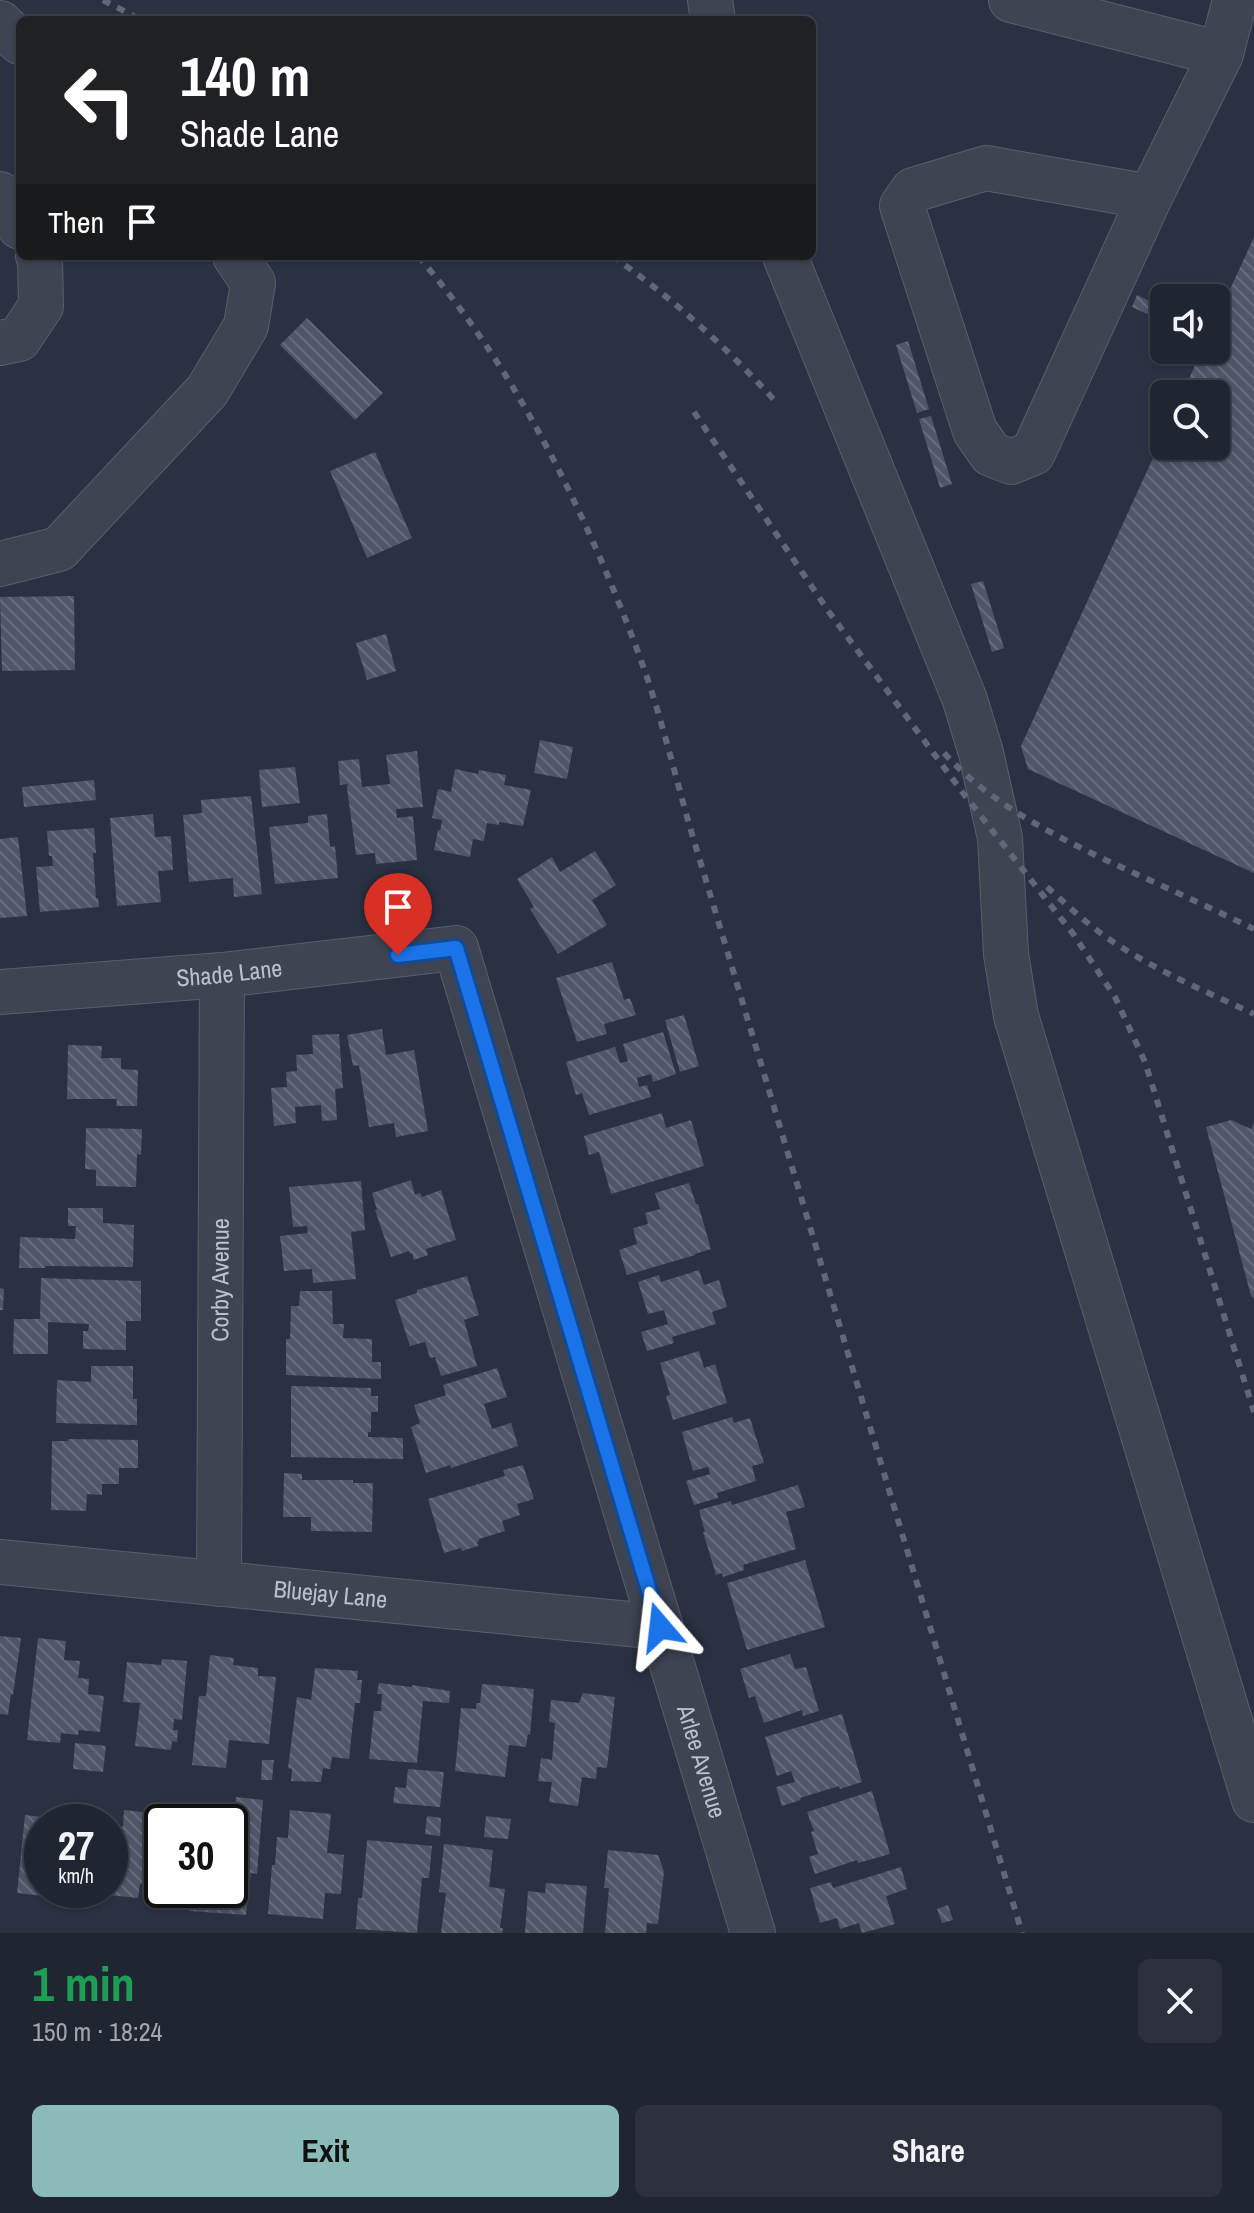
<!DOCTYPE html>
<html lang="en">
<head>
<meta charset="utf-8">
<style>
	:root { --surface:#202532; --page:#2d313e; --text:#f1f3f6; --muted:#a2a5ac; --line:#3d424d; --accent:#8bbbb9 }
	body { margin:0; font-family:"Archivo Narrow",sans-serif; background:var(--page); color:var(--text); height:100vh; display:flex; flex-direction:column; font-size:30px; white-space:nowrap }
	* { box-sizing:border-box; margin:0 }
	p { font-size:26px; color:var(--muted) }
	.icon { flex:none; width:44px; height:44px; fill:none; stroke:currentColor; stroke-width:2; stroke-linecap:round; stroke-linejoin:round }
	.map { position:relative; height:1933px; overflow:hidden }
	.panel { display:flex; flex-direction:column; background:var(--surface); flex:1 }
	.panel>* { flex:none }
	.top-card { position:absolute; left:16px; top:16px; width:800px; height:244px; border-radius:12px; box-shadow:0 2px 6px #0004,0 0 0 2px var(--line); background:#202124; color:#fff; overflow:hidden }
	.controls { position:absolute; left:1150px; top:284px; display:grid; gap:16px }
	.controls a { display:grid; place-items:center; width:80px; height:80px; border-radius:12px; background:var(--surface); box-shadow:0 2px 6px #0004,0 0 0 2px var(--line); font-size:40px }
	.speed { position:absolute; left:24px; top:1804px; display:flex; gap:16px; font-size:40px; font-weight:700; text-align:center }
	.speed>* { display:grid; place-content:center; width:104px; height:104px; border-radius:50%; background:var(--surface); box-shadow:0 2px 6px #0004,0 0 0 2px var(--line); line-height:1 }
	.speed small { font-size:20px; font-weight:400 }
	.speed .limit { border:4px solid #111; border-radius:12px; background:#fff; color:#111 }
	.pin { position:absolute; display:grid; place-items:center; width:68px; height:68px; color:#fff; margin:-82px -34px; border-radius:50% 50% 50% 0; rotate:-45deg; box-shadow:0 0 8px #0007 }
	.pin .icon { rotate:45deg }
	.me { position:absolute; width:88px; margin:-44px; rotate:343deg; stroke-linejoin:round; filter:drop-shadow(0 0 6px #0008) }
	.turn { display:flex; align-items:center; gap:28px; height:168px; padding:0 32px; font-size:36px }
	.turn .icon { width:104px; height:104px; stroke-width:2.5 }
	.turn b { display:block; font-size:56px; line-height:68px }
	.then { display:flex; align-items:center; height:76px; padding:0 32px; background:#0003; gap:16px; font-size:30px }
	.round { display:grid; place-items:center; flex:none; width:84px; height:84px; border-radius:12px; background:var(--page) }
	.overview { display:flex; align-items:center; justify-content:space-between; height:136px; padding:0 32px }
	h1 { font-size:48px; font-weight:800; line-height:60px; color:#1e9e55 }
	.button { display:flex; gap:16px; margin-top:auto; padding:16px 32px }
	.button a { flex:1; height:92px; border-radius:12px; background:var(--accent); color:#111; font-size:32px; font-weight:800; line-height:92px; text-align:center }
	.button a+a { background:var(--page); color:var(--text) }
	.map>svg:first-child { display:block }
</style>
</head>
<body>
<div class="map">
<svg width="1254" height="1933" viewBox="0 0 1254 1933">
	<defs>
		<pattern id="building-back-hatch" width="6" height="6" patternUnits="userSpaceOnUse" patternTransform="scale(2)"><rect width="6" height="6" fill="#4e5668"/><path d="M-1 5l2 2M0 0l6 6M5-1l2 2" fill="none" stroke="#666c7c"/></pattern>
	</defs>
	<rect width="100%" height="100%" fill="#2a3142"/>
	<g fill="url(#building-back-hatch)">
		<polygon points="1254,237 1254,873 1028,769 1021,746 1164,434 1164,446 1216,446 1216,394 1182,394 1202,350 1216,350 1216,320"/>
		<polygon points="1137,295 1164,308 1164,322 1132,307"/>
		<polygon points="307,318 383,393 355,420 280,345"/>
		<polygon points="908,341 929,409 917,413 896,345"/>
		<polygon points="931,416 952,484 940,488 919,419"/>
		<polygon points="375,452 412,538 367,558 330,471"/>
		<polygon points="983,581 1004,648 992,652 971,584"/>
		<polygon points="74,596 75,670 2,671 0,597"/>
		<polygon points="386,634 396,671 367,680 356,643"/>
		<polygon points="540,740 573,747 567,779 534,773"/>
		<polygon points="417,751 423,807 396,809 397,818 413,816 417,860 376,864 375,853 356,855 347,788 348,784 340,785 338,761 359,759 362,787 390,784 386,755"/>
		<polygon points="295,767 300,803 262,807 259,770"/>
		<polygon points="455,769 478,774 479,770 506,775 504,785 531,790 523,826 499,822 499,825 487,823 484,841 473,839 470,857 434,850 438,830 440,831 442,820 432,818 438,789 451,792"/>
		<polygon points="94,780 96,800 24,807 22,787"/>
		<polygon points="251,796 262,894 234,897 233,878 189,882 183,815 202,813 201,800"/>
		<polygon points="153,814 155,837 171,836 173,870 158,871 161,902 117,906 110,818"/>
		<polygon points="327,814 330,847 335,846 338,878 275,884 269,827 308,823 308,816"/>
		<polygon points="94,828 96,853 93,853 96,898 98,898 99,907 40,912 36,867 53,866 52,856 49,856 47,831"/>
		<polygon points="18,837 27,916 0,918 0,839"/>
		<polygon points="595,851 616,885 592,900 607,925 558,954 530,909 534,907 517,879 552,857 560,872"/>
		<polygon points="612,962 624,1000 630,998 636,1015 604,1024 607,1034 577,1042 556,978"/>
		<polygon points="684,1015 699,1066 680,1072 665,1020"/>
		<polygon points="382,1029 386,1055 414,1050 428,1131 396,1137 394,1123 369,1127 359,1065 353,1066 347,1035"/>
		<polygon points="663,1032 676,1074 653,1082 651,1074 637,1078 639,1087 647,1085 651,1097 589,1115 582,1093 576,1095 566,1062 615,1047 620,1063 628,1061 623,1044"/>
		<polygon points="339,1034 343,1088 335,1089 337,1120 322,1121 321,1105 295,1107 296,1123 274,1126 271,1088 287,1087 286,1072 297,1071 296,1055 313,1054 312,1035"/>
		<polygon points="68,1045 102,1046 101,1058 121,1058 121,1069 138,1070 137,1106 116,1106 117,1099 67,1099"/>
		<polygon points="662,1113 666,1128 691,1120 704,1166 611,1194 599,1152 589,1155 584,1136"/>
		<polygon points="1231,1120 1251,1129 1254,1123 1254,1298 1251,1296 1206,1127"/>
		<polygon points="86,1128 142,1129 141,1155 137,1154 136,1187 96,1186 96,1170 85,1169"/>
		<polygon points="411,1180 415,1195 420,1193 422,1197 441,1190 456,1240 426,1249 428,1255 414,1260 412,1253 410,1254 409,1251 391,1257 375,1210 377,1210 372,1193"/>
		<polygon points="361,1181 365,1230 351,1232 356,1279 313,1283 312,1269 284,1271 280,1236 308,1233 307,1226 293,1227 289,1187"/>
		<polygon points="689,1183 696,1204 698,1204 711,1249 695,1254 695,1255 627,1275 619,1250 637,1244 633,1228 648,1224 645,1213 660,1209 655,1193"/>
		<polygon points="68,1208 103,1208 103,1223 134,1225 133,1267 45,1266 45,1268 19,1268 20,1237 75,1239 76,1226 68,1226"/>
		<polygon points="699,1270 704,1285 719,1280 727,1307 712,1312 716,1324 672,1337 674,1343 647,1351 641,1332 668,1324 664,1310 648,1314 638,1282 659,1275 661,1282"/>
		<polygon points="467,1276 479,1315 464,1320 477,1366 441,1376 435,1357 430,1358 425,1342 410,1346 395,1300 417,1293 417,1290"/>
		<polygon points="41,1278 141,1281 141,1321 126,1321 126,1350 83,1349 83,1331 88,1331 89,1324 48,1322 48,1354 13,1354 14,1319 40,1319"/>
		<polygon points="0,1288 4,1289 3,1310 0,1310"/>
		<polygon points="300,1291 332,1291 333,1324 344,1324 343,1338 372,1339 372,1362 381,1362 381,1379 286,1375 286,1339 290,1339 291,1306 299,1306"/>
		<polygon points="699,1351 704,1368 715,1364 727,1403 673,1420 666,1396 670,1395 660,1363"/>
		<polygon points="91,1366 133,1366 133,1399 137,1399 137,1425 56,1423 57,1380 91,1382"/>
		<polygon points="497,1368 507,1397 484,1404 492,1429 511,1423 518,1446 451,1468 450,1465 426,1473 411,1427 420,1423 414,1405 446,1395 443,1385"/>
		<polygon points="291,1386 371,1388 371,1396 378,1396 378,1412 371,1412 371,1432 368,1432 368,1437 403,1438 403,1459 291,1457"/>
		<polygon points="732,1417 734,1423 750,1418 764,1463 752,1466 756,1481 717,1493 718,1498 694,1505 686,1481 710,1474 708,1467 693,1471 682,1432"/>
		<polygon points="68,1439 138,1440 138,1468 119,1468 119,1484 102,1484 102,1495 87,1494 86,1511 51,1510 52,1441 68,1441"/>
		<polygon points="523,1465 534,1499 517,1504 520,1515 502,1521 505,1531 479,1539 479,1541 477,1542 478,1546 462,1551 461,1548 444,1553 428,1499 505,1476 503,1470"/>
		<polygon points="284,1473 302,1474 302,1480 353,1480 353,1483 373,1483 372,1532 311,1531 311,1517 283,1517"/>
		<polygon points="798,1485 805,1507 786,1512 796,1549 743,1565 744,1570 723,1577 722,1573 716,1575 703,1532 705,1532 699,1510 731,1501 732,1505"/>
		<polygon points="805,1560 825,1627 747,1650 727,1583"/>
		<polygon points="0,1636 21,1638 13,1695 11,1694 8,1715 0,1714"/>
		<polygon points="38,1638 66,1641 64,1660 80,1661 78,1678 89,1679 88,1694 104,1696 100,1732 79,1730 78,1735 61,1733 60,1743 27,1740"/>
		<polygon points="790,1654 795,1669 806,1667 819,1711 803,1716 802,1710 764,1723 755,1696 749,1698 740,1669"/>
		<polygon points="210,1655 234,1658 233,1665 258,1668 258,1676 276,1677 269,1744 229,1740 226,1768 192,1765 199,1696 206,1696"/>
		<polygon points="162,1659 187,1661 182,1720 174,1719 173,1730 178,1730 177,1742 172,1741 171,1750 135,1746 140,1703 123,1702 127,1662 161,1665"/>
		<polygon points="315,1668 358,1671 357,1680 362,1680 360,1703 355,1703 349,1759 332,1757 330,1769 323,1768 321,1782 291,1781 292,1769 288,1768 297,1697 311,1700"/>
		<polygon points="379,1683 412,1687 412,1685 450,1691 449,1703 423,1701 417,1763 369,1759 374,1711 381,1711 382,1694 377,1694"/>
		<polygon points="482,1684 534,1689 530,1735 528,1734 526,1747 509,1745 505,1777 455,1771 461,1708 476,1709 476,1703 480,1703"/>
		<polygon points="583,1693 615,1697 607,1768 597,1767 596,1779 582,1777 578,1806 549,1802 552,1782 538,1781 541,1758 552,1760 555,1723 549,1722 551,1700 579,1703"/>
		<polygon points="842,1714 862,1782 840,1789 839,1786 800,1798 801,1800 782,1806 776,1787 795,1782 791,1771 777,1776 765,1737"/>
		<polygon points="75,1743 106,1746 103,1772 73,1769"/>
		<polygon points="262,1760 274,1760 272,1780 261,1780"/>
		<polygon points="408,1769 444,1772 440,1807 393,1803 395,1787 406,1788"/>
		<polygon points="872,1791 890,1854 858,1863 857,1860 815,1874 809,1857 818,1854 811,1832 814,1831 807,1812"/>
		<polygon points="236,1797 263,1800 257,1874 251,1873 246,1915 189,1911 191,1890 230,1890 230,1822 215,1822 215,1817 234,1819"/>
		<polygon points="187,1802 209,1805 207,1822 185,1820"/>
		<polygon points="124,1810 176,1816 176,1822 162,1822 162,1886 140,1884 138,1898 98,1894 98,1890 110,1890 110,1825 123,1827"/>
		<polygon points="290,1810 331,1814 327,1853 344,1855 341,1894 325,1893 323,1919 268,1914 272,1865 275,1865 277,1837 288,1838"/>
		<polygon points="25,1815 66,1820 66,1822 42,1822 42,1890 79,1890 78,1900 17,1893"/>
		<polygon points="427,1816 441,1818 440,1836 425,1834"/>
		<polygon points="486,1816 511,1819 508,1839 484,1837"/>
		<polygon points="367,1840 432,1846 429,1878 422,1878 417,1933 356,1929 358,1898 362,1898"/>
		<polygon points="444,1844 493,1850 489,1887 505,1889 500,1928 503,1928 502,1933 441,1933 446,1893 439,1892"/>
		<polygon points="608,1850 658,1855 664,1872 658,1924 647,1923 646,1933 605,1933 609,1888 604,1888"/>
		<polygon points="901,1867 907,1889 886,1896 895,1924 862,1933 859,1923 840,1929 837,1918 820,1923 810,1888 831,1882 833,1888"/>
		<polygon points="546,1883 587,1886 583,1933 525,1933 528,1891 545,1893"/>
		<polygon points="948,1905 953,1920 942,1923 937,1909"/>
	</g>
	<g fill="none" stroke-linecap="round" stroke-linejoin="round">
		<defs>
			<g id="minor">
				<polyline points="710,0 713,20"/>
				<polyline points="1011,0 1221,54 1235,0"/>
				<polyline points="0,23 20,42"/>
				<polyline points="0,194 20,227"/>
				<polyline points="1150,197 986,168 913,190 902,206 975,431 991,454 1011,462 1033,453 1150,197 1221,54"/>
				<polyline points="785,256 965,700 981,753 1000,838 1006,954 1016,1016 1254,1800"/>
				<polyline points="0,343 19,339 41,306 40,259 38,256"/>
				<polyline points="0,564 59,549 207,391 246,326 253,283 235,256"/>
				<path id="s1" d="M0,992L222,975L456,948L753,1933"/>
				<path id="s2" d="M0,1562L660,1627"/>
				<path id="s3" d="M219,1584L222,975"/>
			</g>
		</defs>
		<use href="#minor" stroke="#595f6c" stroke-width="46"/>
		<use href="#minor" stroke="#3e4452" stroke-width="44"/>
		<g stroke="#606778" stroke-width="6" stroke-dasharray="8 8" stroke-linecap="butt">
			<polyline points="103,0 141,20"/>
			<path d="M418,256C500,351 558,459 607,574C624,615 641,657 654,699C668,744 679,790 692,834L1022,1933"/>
			<path d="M612,256C673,298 727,348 777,403"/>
			<polyline points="694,412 829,612 963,793 1074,935 1115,997 1145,1062 1254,1412"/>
			<path d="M944,753C995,809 1069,843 1136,874C1176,892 1215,910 1254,929"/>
			<path d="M1047,887C1067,905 1087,924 1109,939C1154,970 1205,991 1254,1014"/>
		</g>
	</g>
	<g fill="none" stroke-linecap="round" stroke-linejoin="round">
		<defs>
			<polyline id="route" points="398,955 456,948 660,1627"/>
		</defs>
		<use href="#route" stroke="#114b97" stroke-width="20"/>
		<use href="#route" stroke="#1a73e8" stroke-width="14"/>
	</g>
	<g text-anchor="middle" stroke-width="8" stroke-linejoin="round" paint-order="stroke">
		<g font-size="24" fill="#bbc0cc" stroke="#222937">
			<text dy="8" stroke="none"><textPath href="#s1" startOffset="230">Shade Lane</textPath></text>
			<text dy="8" stroke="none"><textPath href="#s3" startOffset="304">Corby Avenue</textPath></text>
			<text dy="8" stroke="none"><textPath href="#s2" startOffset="332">Bluejay Lane</textPath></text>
			<text dy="8" stroke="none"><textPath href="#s1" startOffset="1308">Arlee Avenue</textPath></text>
		</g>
	</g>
</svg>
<div class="controls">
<a><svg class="icon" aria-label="sound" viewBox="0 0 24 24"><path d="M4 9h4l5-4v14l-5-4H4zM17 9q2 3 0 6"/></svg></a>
<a><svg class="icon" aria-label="search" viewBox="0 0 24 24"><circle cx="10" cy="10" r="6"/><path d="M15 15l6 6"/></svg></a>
</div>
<div class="speed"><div>27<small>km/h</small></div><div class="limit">30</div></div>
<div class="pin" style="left:398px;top:955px;background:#d93025"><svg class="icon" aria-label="arrive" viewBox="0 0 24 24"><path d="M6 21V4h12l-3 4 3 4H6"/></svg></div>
<svg class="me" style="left:660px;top:1627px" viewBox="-20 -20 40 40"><path d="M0-17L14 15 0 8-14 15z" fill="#1a73e8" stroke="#fff" stroke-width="4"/></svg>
<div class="top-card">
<div class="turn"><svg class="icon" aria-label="left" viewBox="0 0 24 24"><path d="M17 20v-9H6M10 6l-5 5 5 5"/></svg><div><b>140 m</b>Shade Lane</div></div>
<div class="then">Then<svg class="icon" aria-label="arrive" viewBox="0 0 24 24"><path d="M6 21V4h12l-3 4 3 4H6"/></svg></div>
</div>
</div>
<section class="panel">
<div class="overview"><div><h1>1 min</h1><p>150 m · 18:24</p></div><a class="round"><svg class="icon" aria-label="close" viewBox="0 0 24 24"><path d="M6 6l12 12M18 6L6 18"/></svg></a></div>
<div class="button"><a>Exit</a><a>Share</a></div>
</section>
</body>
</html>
